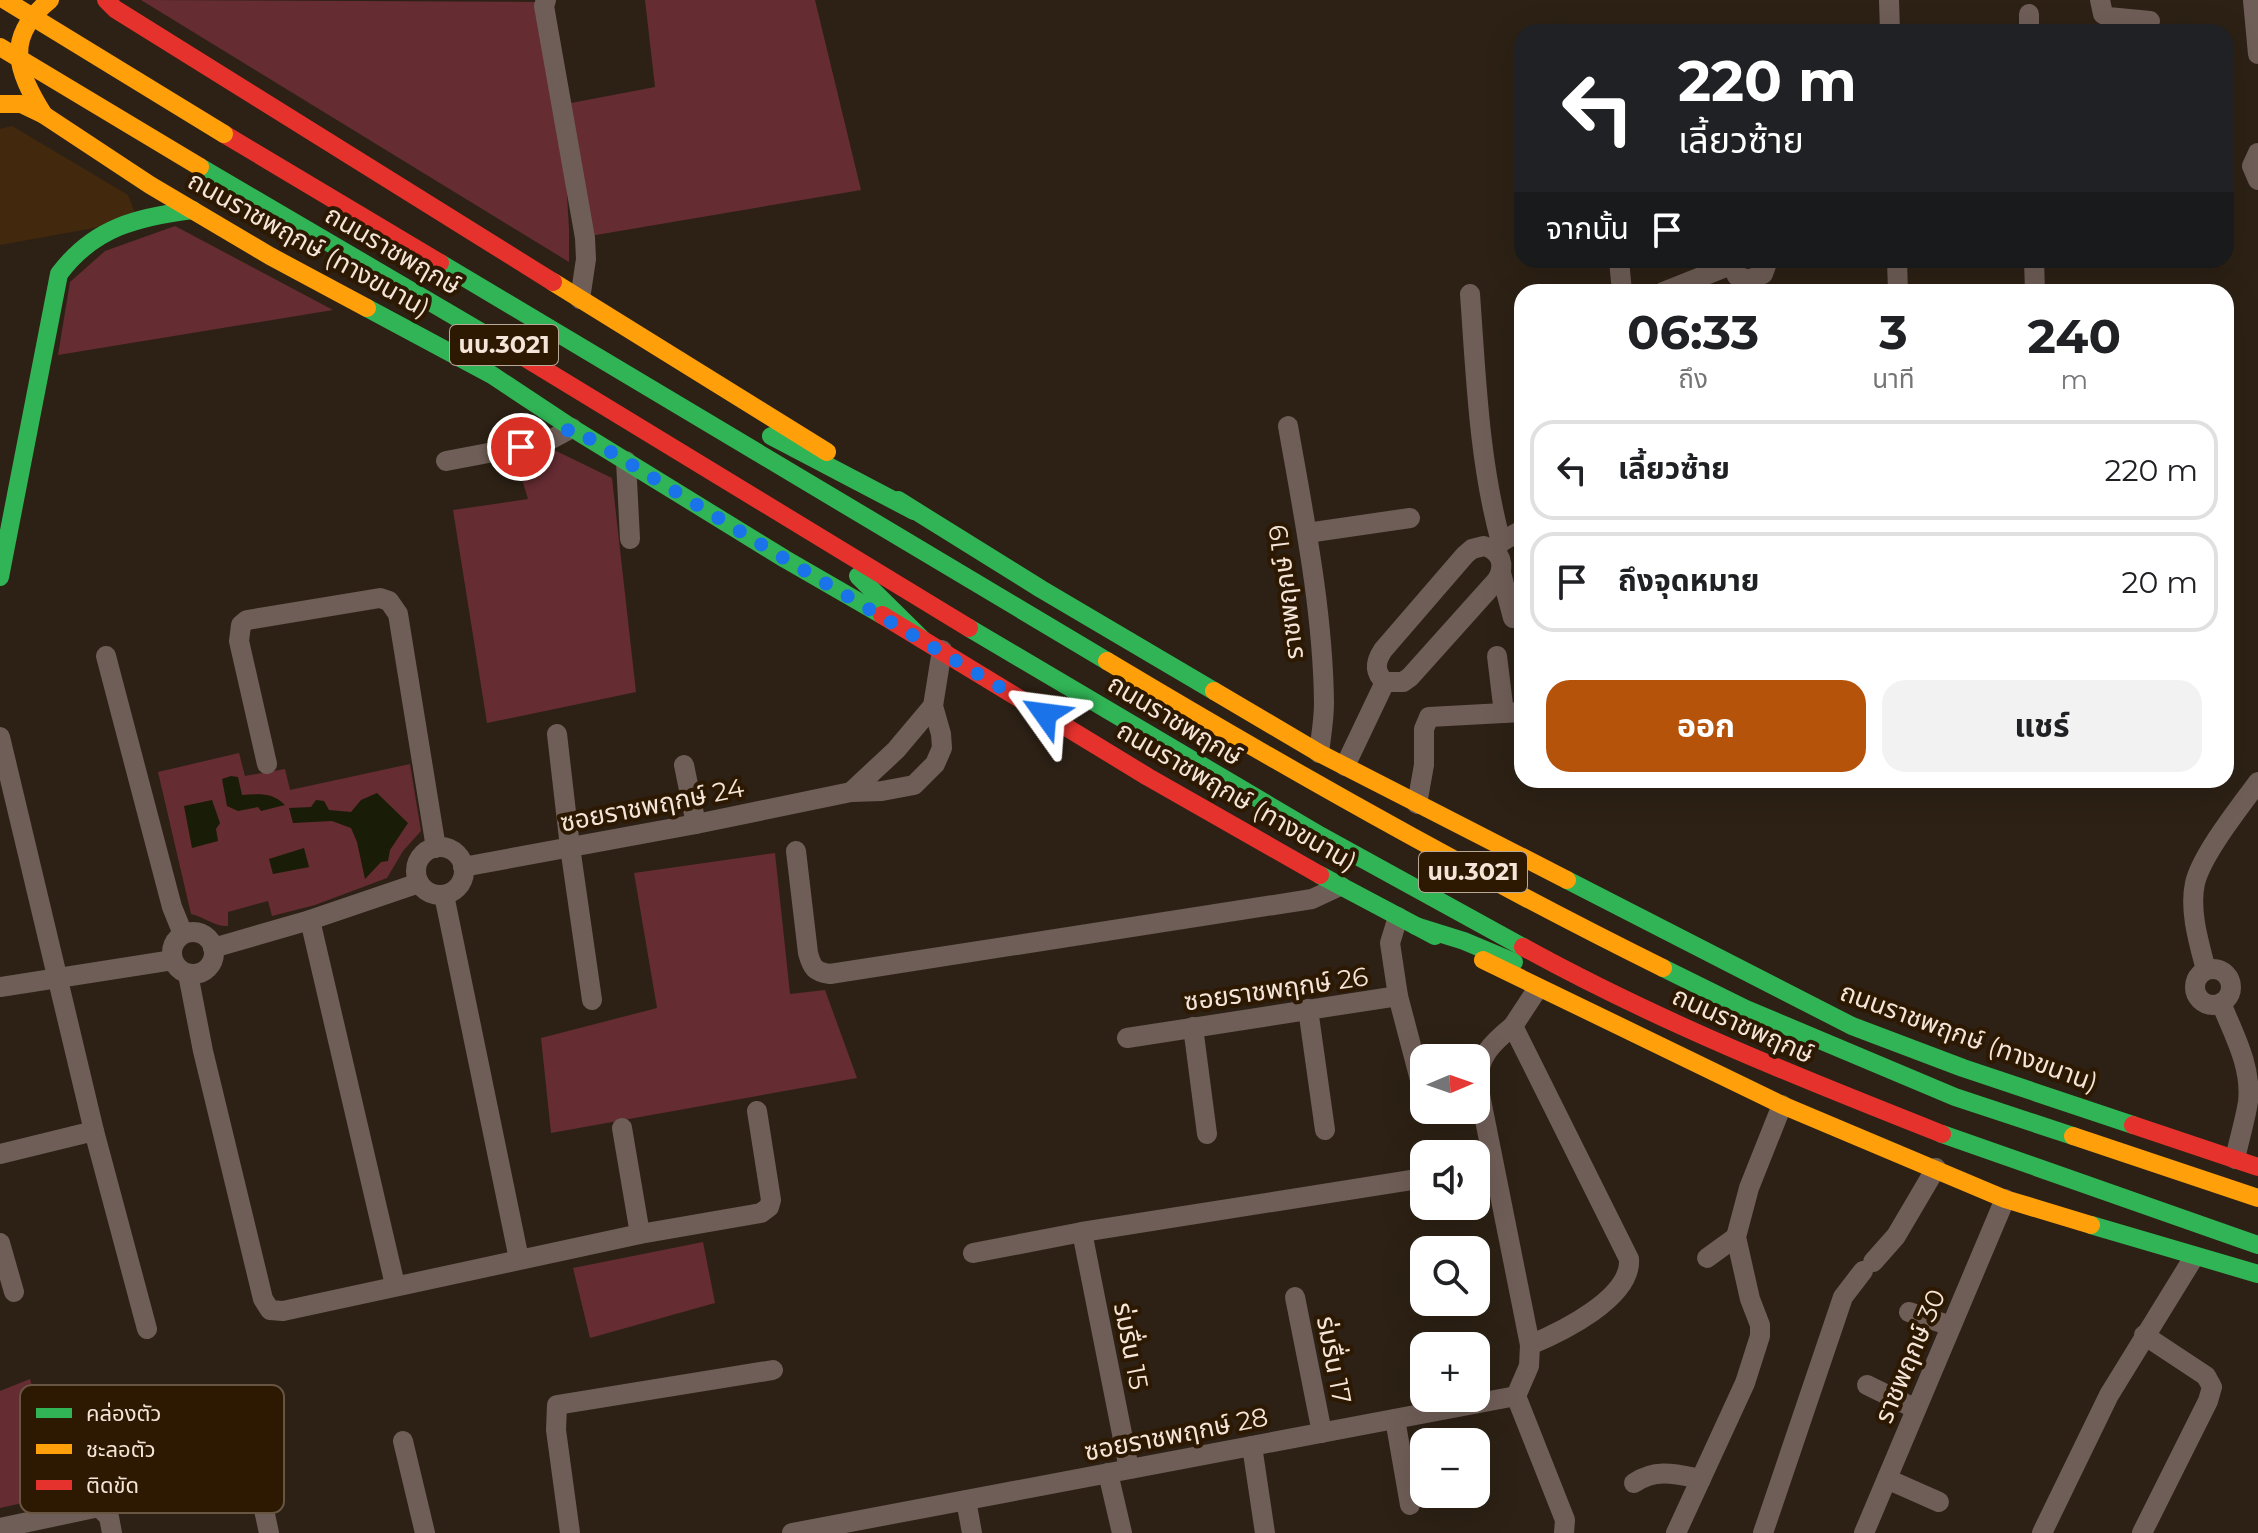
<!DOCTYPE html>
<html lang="th">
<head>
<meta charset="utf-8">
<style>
	:root { --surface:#fff; --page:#f2f2f2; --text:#202124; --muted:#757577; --line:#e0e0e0; --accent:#b45309 }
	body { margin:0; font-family:Montserrat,"Noto Sans Thai",sans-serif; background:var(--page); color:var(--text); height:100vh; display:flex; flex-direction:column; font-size:30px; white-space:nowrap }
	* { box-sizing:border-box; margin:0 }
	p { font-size:26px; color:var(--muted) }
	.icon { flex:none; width:44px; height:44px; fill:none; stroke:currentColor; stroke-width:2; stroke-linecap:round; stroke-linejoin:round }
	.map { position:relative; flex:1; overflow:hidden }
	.sheet { position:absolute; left:1514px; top:284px; width:720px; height:504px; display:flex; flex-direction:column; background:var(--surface); border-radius:24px; box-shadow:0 8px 32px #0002 }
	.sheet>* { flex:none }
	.hud { position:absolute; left:1514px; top:24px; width:720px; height:244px; border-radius:24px; box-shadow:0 8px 32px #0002; background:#202124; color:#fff; overflow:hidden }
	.needle { width:52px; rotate:88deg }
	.fabs { position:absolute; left:1410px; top:1044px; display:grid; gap:16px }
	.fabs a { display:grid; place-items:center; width:80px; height:80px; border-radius:16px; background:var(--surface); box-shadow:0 8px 32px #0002; font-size:40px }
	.pin { position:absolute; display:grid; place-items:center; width:68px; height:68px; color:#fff; margin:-34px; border:4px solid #fff; border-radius:50%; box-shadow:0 2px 8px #0007 }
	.me { position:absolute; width:88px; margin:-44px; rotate:301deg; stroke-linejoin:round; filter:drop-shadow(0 0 6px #0008) }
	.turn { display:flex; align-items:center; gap:28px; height:168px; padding:0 32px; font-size:36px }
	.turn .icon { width:104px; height:104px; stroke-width:2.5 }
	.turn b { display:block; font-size:56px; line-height:68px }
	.then { display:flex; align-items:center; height:76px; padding:0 32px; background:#0003; gap:16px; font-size:30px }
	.eta { display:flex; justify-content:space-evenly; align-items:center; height:136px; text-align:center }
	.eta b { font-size:48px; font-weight:700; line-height:56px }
	.button { display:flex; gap:16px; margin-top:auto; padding:16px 32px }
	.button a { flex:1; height:92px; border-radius:24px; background:var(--accent); color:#fff; font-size:32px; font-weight:700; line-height:92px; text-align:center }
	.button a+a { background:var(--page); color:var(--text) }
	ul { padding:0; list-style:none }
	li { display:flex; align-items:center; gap:24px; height:100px; margin:0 16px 12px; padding:0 16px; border:4px solid var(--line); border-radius:24px }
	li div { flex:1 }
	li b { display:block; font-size:30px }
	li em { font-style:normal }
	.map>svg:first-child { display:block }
</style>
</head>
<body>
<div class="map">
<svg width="2258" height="1533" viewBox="0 0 2258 1533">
	<rect width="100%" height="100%" fill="#2d2115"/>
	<polygon fill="#42290d" points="12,126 128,195 135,213 105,226 0,245 0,129"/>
	<g fill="#652c32">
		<polygon points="141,0 537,2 564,144 569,229 569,262"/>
		<polygon points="645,0 815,0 861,190 590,236 571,103 655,87"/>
		<polygon points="175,226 333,310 58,355 70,282 105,251"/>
		<polygon points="554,450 612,478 636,692 487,723 453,510 528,499 520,473"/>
		<path d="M239,753L245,776L285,769L290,790L410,764L421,831L403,851L387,878L315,905L272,916L268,901L228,912V926C215,927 204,917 191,914L158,772Z"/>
		<polygon points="775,853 790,994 825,990 857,1078 551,1133 541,1038 657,1008 634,873"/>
		<polygon points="703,1242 715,1303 590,1338 573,1268"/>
		<polygon points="30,1379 63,1494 0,1508 0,1391"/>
	</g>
	<g fill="#191c06">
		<path d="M231,776L238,777L242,795C259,794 272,792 285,805L261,811L258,807L238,811L227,806L222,779Z"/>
		<polygon points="377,793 408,823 390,850 388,861 381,862 365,879 357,842 351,828 332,821 293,823 289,808 311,807 316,800 324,801 329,810 351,812 361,800"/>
		<polygon points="212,800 220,823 216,829 218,841 192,848 184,806"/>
		<polygon points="304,848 309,867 273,874 269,859"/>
	</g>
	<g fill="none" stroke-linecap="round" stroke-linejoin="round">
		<g stroke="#6f5e57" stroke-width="20">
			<polyline points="546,0 544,6 585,238 586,259 580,299"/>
			<polyline points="1889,0 1890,32"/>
			<polyline points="2100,0 2103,14 2108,17 2150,21"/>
			<polyline points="2253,0 2258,54"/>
			<polyline points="2029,14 2029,32"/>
			<polyline points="2258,153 2252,166 2258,180"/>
			<polyline points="1619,260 1622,292"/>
			<polyline points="1730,260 1737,276 1748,280 1763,274 1768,260"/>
			<polyline points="1897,260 1898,292"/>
			<polyline points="2034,260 2035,292"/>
			<polyline points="1663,292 1731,265"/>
			<path d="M1470,294C1476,377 1479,462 1501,542"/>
			<path d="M1288,426C1304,517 1323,611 1324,703C1324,720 1321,736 1319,753"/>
			<polyline points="446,461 546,442 572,428"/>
			<polyline points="626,461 630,539"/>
			<polyline points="1307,533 1410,518"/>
			<path d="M1484,546C1501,551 1506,565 1497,580L1410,677L1403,682H1385C1374,672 1375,662 1383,650L1465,555L1472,549Z"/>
			<polyline points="1495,551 1501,542 1522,530"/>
			<polyline points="1501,573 1513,618"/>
			<polyline points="106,656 172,907 183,934"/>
			<polyline points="1497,656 1504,713"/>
			<polyline points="557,734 570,847 592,1000"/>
			<polyline points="0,737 94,1131 147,1329"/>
			<polyline points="267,764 239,641 241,625 247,620 380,598 389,601 398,614 436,848"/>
			<polyline points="684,765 696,824"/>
			<polyline points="1345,766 1385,682"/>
			<polyline points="851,792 896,750 933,706"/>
			<polyline points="1417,804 1424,765 1424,729 1429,717 1522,712"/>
			<circle cx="440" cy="871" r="24"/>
			<path d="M796,851L808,953C812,968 815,972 830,974L1312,899L1340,886"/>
			<polyline points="463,867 696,824 851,792 882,791 914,785 935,764 942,748 941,734 933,706 942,650"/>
			<polyline points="444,895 519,1259"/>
			<polyline points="310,920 395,1285"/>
			<circle cx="193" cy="953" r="21"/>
			<polyline points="213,948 310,920 419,883"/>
			<circle cx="2213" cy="987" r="18"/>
			<path d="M2206,970C2199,943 2189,911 2195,883C2202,854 2240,807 2258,782"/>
			<polyline points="188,974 203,1051 263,1299 270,1310 283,1311 640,1234 761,1213 769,1207 771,1200 757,1111"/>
			<polyline points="0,987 173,960"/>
			<polyline points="1398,996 1424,1095"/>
			<path d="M2221,1003C2234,1035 2252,1067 2248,1102C2245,1121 2239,1140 2235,1159"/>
			<polyline points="1308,1009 1325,1130"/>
			<path d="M1513,1026L1629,1259C1632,1298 1561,1332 1530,1345L1478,1085C1477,1057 1492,1043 1513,1026Z"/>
			<polyline points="1513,1026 1538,988"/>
			<polyline points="1193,1027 1207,1134"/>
			<polyline points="1127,1038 1398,996 1390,943 1398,917"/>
			<polyline points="622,1128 640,1234"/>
			<polyline points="0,1154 94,1131"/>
			<polyline points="1082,1232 1129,1469"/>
			<polyline points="0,1243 14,1292"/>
			<polyline points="973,1253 1082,1232 1424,1178"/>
			<polyline points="1707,1258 1736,1237"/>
			<polyline points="1873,1262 1896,1236 1936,1168"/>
			<polyline points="1295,1297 1322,1433"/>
			<polyline points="1909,1312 1951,1326"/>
			<polyline points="1867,1385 1916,1409"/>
			<polyline points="1516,1396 1565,1520 1564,1533"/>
			<polyline points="1395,1419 1410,1505"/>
			<polyline points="403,1441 425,1533"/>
			<polyline points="1252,1446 1265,1533"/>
			<polyline points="255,1468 269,1533"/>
			<polyline points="1108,1473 1122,1533"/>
			<polyline points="1887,1479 1939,1502"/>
			<path d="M1634,1483C1656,1468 1676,1474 1701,1479"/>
			<polyline points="966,1500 972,1533"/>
			<polyline points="0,1528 99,1507 109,1517 112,1533"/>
			<polyline points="570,1533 556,1430 557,1405 773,1370"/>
			<polyline points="792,1533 1516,1396 1529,1366 1530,1345"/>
			<polyline points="1676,1533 1745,1383 1760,1336 1760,1325 1750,1299 1736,1237 1749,1188 1782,1105"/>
			<polyline points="1763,1533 1843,1297 1863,1271"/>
			<polyline points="1864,1533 2005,1199"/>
			<polyline points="2042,1533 2109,1395 2194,1257"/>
			<polyline points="2142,1533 2208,1401 2212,1387 2206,1376 2144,1335"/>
		</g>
		<g stroke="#30b455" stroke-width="18">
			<polyline points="200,167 512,350"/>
			<polyline points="440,263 1107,661"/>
			<polyline points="367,308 492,375 572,428 785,559 882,615"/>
			<polyline points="771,436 914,511"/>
			<polyline points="898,500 1041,589 1214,691"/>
			<polyline points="858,576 922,639"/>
			<path d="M0,577L59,274C94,227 138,217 193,210"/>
			<polyline points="969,628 1321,836 1523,947"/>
			<polyline points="1320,875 1435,936"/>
			<polyline points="1567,880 1852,1026 1963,1068 2133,1125"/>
			<polyline points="1416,926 1464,941 1514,962"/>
			<polyline points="1663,968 1746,1009 1955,1097 2073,1136"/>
			<polyline points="1942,1134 2258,1245"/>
			<polyline points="2091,1225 2258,1274"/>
		</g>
		<g stroke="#ff9f0a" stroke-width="18">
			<polyline points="0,104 21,104 44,115 150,185 270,256 367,308"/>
			<path d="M44,115C16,70 4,37 50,0"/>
			<polyline points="553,282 827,452"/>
			<path d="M1107,661C1289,770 1473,874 1663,968"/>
			<polyline points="1214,691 1319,753 1567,880"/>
			<polyline points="1483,960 1782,1105 2005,1199 2091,1225"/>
			<polyline points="2073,1136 2258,1198"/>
		</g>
		<g stroke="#e5322d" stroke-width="18">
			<polyline points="106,0 115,9 553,282"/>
			<polyline points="224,134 440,263"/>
			<polyline points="512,350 969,628"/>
			<polyline points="882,615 1148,777 1320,875"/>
			<path d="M1523,947C1657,1021 1800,1078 1942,1134"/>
			<polyline points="2133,1125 2258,1167"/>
		</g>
		<g stroke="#ff9f0a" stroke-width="18">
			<polyline points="5,0 224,134"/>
			<polyline points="0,47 200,167"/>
		</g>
	</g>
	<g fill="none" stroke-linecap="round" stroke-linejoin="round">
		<polyline stroke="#1a73e8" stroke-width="14" stroke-dasharray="0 25.2" points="521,447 546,442 572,428 785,559 1045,714"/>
	</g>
	<g text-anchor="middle" stroke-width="8" stroke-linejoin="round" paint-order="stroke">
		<g fill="#2d1802" stroke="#b8a898" stroke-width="2">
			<rect x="450" y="325" width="108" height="40" rx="6"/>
			<rect x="1419" y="852" width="108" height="40" rx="6"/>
		</g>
		<g font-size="24" font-weight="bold" fill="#f4e5d8">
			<text x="504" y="353">นบ.3021</text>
			<text x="1473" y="880">นบ.3021</text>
		</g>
		<g font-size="26" fill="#f4e5d8" stroke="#2d1802">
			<text transform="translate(309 244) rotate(29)" y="9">ถนนราชพฤกษ์ (ทางขนาน)</text>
			<text transform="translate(393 250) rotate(30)" y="9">ถนนราชพฤกษ์</text>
			<text transform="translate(1286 592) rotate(-97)" y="9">ราชพฤกษ์ 19</text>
			<text transform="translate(1175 720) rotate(31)" y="9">ถนนราชพฤกษ์</text>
			<text transform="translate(1237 796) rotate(30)" y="9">ถนนราชพฤกษ์ (ทางขนาน)</text>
			<text transform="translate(652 805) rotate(-11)" y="9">ซอยราชพฤกษ์ 24</text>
			<text transform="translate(1276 989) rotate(-8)" y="9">ซอยราชพฤกษ์ 26</text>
			<text transform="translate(1743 1025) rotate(24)" y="9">ถนนราชพฤกษ์</text>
			<text transform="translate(1969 1037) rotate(20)" y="9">ถนนราชพฤกษ์ (ทางขนาน)</text>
			<text transform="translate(1131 1346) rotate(79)" y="9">ร่มรื่น 15</text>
			<text transform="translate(1910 1356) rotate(-67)" y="9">ราชพฤกษ์ 30</text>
			<text transform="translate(1334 1360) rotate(79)" y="9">ร่มรื่น 17</text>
			<text transform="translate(1176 1434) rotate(-11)" y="9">ซอยราชพฤกษ์ 28</text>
		</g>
	</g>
	<rect x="20" y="1385" width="264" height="128" rx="12" fill="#2d1802" stroke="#695642" stroke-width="2"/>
	<rect x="36" y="1408" width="36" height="10" fill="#30b455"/>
	<rect x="36" y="1444" width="36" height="10" fill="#ff9f0a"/>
	<rect x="36" y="1480" width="36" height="10" fill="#e5322d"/>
	<g font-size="22" fill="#f4e5d8">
		<text x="86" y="1421">คล่องตัว</text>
		<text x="86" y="1457">ชะลอตัว</text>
		<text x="86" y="1493">ติดขัด</text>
	</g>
</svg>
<div class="fabs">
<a><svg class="needle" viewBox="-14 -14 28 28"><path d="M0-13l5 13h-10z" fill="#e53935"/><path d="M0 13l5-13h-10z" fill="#757577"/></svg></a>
<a><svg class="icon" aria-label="sound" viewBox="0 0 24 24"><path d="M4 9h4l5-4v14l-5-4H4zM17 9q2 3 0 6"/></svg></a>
<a><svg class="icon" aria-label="search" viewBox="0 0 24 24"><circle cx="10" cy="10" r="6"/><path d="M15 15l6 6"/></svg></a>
<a>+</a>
<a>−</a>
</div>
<div class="pin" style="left:521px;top:447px;background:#d93025"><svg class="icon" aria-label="arrive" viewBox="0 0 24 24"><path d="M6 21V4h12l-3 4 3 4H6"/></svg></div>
<svg class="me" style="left:1045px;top:714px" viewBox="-20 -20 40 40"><path d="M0-17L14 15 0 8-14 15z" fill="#1a73e8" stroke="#fff" stroke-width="4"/></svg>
<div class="hud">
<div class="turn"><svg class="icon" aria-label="left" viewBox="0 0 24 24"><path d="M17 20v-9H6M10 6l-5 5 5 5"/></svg><div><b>220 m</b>เลี้ยวซ้าย</div></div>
<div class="then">จากนั้น<svg class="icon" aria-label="arrive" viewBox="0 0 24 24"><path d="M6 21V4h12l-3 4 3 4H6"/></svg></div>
</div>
<section class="sheet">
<div class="eta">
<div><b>06:33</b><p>ถึง</p></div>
<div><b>3</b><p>นาที</p></div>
<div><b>240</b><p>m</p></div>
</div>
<ul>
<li><svg class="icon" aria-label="left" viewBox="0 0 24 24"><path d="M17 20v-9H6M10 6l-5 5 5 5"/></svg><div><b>เลี้ยวซ้าย</b></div><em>220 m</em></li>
<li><svg class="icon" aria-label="arrive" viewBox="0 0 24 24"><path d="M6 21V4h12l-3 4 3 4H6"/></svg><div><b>ถึงจุดหมาย</b></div><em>20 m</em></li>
</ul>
<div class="button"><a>ออก</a><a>แชร์</a></div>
</section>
</div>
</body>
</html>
